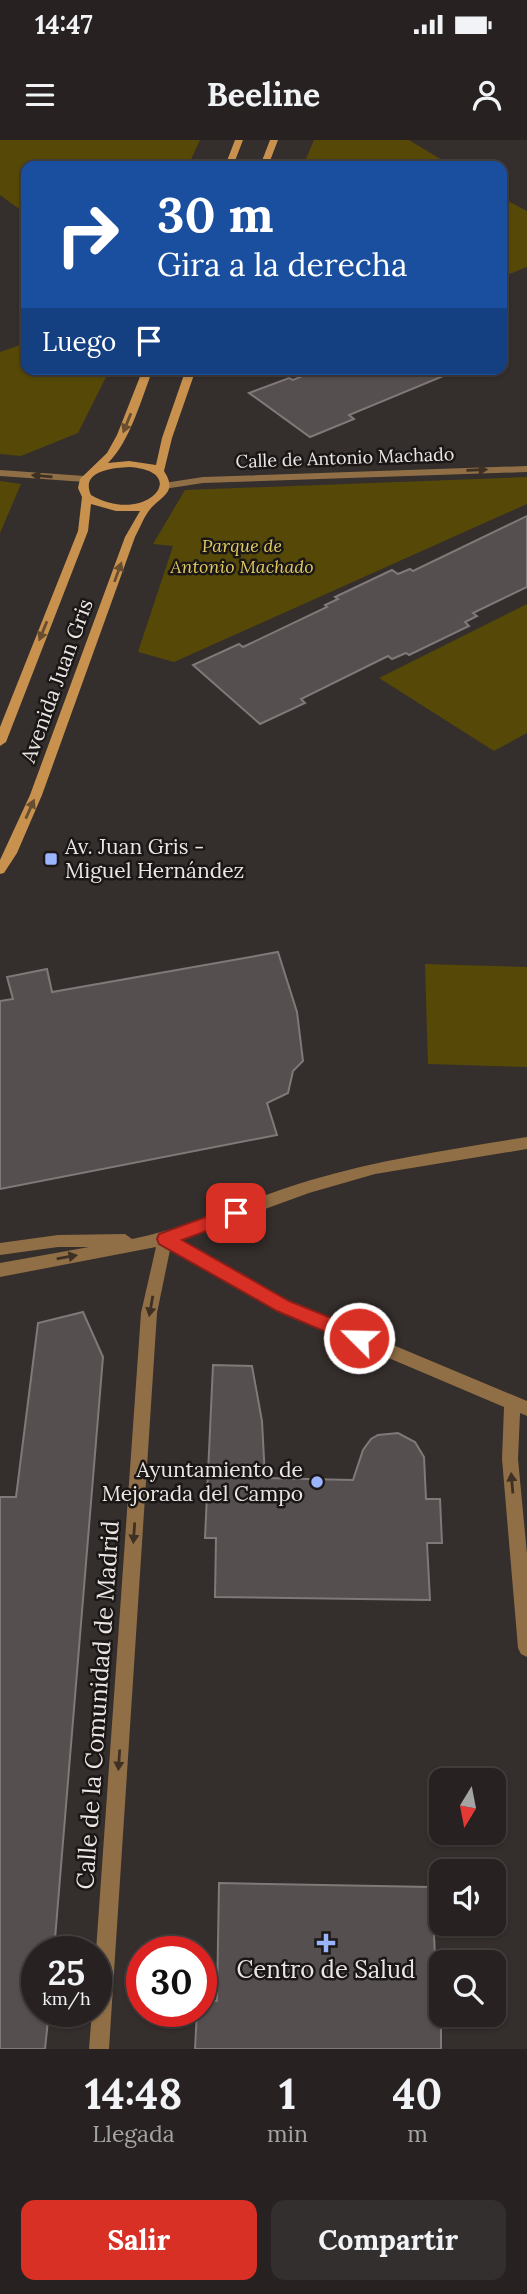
<!DOCTYPE html>
<html lang="es">
<head>
<meta charset="utf-8">
<style>
	:root { --surface:#272221; --page:#332f2e; --text:#f1f3f6; --muted:#a4a4a5; --line:#433f3f; --accent:#d93025 }
	body { margin:0; font-family:Lora,serif; background:var(--page); color:var(--text); height:100vh; display:flex; flex-direction:column; font-size:26px; white-space:nowrap }
	* { box-sizing:border-box; margin:0 }
	p { font-size:23px; color:var(--muted) }
	.icon { flex:none; width:38px; height:38px; fill:none; stroke:currentColor; stroke-width:2; stroke-linecap:round; stroke-linejoin:round }
	.map { position:relative; height:1909px; overflow:hidden }
	.side { display:flex; flex-direction:column; background:var(--surface); flex:1 }
	.side>* { flex:none }
	.top-card { position:absolute; left:21px; top:21px; width:486px; height:214px; border-radius:14px; box-shadow:0 2px 5px #0004,0 0 0 2px var(--line); background:#1a4fa0; color:#fff; overflow:hidden }
	.needle { width:46px; rotate:190deg }
	.controls { position:absolute; left:429px; top:1628px; display:grid; gap:14px }
	.controls a { display:grid; place-items:center; width:77px; height:77px; border-radius:14px; background:var(--surface); box-shadow:0 2px 5px #0004,0 0 0 2px var(--line); font-size:35px }
	.speed { position:absolute; left:21px; top:1796px; display:flex; gap:14px; font-size:35px; font-weight:700; text-align:center }
	.speed>* { display:grid; place-content:center; width:91px; height:91px; border-radius:50%; background:var(--surface); box-shadow:0 2px 5px #0004,0 0 0 2px var(--line); line-height:1 }
	.speed small { font-size:18px; font-weight:400 }
	.speed .limit { border:10px solid #d22; background:#fff; color:#111 }
	.pin { position:absolute; display:grid; place-items:center; width:60px; height:60px; color:#fff; margin:-30px; border-radius:14px; box-shadow:0 4px 10px #0006 }
	.me { position:absolute; width:77px; margin:-38px; rotate:293deg; stroke-linejoin:round; filter:drop-shadow(0 0 5px #0008) }
	.turn { display:flex; align-items:center; gap:24px; height:147px; padding:0 21px; font-size:32px }
	.turn .icon { width:91px; height:91px; stroke-width:2.5 }
	.turn b { display:block; font-size:49px; line-height:60px }
	.then { display:flex; align-items:center; height:66px; padding:0 21px; background:#0003; gap:14px; font-size:26px }
	.eta { display:flex; justify-content:space-evenly; align-items:center; height:119px; text-align:center }
	.eta b { font-size:42px; font-weight:700; line-height:49px }
	.primary-button { display:flex; gap:14px; margin-top:auto; padding:14px 21px }
	.primary-button a { flex:1; height:80px; border-radius:14px; background:var(--accent); color:#fff; font-size:28px; font-weight:700; line-height:80px; text-align:center }
	.primary-button a+a { background:var(--page); color:var(--text) }
	.status { display:flex; justify-content:space-between; align-items:center; height:49px; padding:0 35px; background:var(--surface); direction:ltr }
	.status svg { height:19px; fill:currentColor }
	header { display:flex; justify-content:space-between; align-items:center; height:91px; padding:0 21px; background:var(--surface); font-size:32px; font-weight:700 }
	.map>svg:first-child { display:block }
</style>
</head>
<body>
<div class="status"><b>14:47</b><svg viewBox="0 0 49 12"><path d="M0 12V9h3v3zM5 12V6h3v6zM10 12V3h3v9zM15 12V0h3v12zM26 1h20v11H26zM47 4h2v5h-2z"/></svg></div>
<header><svg class="icon" aria-label="menu" viewBox="0 0 24 24"><path d="M4 6h16M4 12h16M4 18h16"/></svg>Beeline<svg class="icon" aria-label="person" viewBox="0 0 24 24"><circle cx="12" cy="8" r="4"/><path d="M4 21q1-7 8-7t8 7"/></svg></header>
<div class="map">
<svg width="527" height="1909" viewBox="0 0 527 1909">
	<rect width="100%" height="100%" fill="#342e2c"/>
	<g fill="#564907">
		<polygon points="0,0 200,0 188,26 26,26 26,74 0,55"/>
		<polygon points="314,0 409,0 452,26 303,26"/>
		<polygon points="502,58 527,71 527,127 502,137"/>
		<polygon points="26,203 26,229 110,229 78,293 21,316 0,314 0,212"/>
		<polygon points="527,337 527,364 174,522 138,512 173,406 153,404 185,350"/>
		<polygon points="0,341 21,344 0,393"/>
		<polygon points="527,464 527,593 494,611 379,538"/>
		<polygon points="425,824 527,827 527,927 428,924"/>
	</g>
	<g fill="#564f4f" stroke="#807879" stroke-width="2">
		<polygon points="320,229 457,229 458,230 349,275 354,279 310,297 249,253 289,238 293,240"/>
		<polygon points="527,376 527,447 473,473 477,476 465,482 469,486 409,515 406,513 392,519 388,516 301,559 305,563 260,584 193,525 239,504 243,507 327,467 325,465 338,459 335,457 392,430 398,434 410,429 413,431"/>
		<polygon points="278,812 297,872 303,921 293,931 288,953 267,963 277,995 0,1049 0,861 13,859 7,837 47,829 52,852"/>
		<polygon points="83,1172 103,1217 54,1811 37,1811 37,1871 49,1871 45,1909 0,1909 0,1357 16,1357 38,1183"/>
		<polygon points="213,1225 252,1226 262,1281 265,1338 353,1340 363,1310 371,1299 378,1295 398,1293 415,1302 424,1317 426,1359 440,1359 442,1403 427,1403 430,1460 215,1457 216,1398 205,1398"/>
		<polygon points="219,1743 432,1747 437,1866 441,1866 441,1909 195,1909 197,1871 201,1871 201,1860 217,1861"/>
	</g>
	<g fill="none" stroke-linecap="round" stroke-linejoin="round">
		<g fill="#916f46" fill-rule="evenodd">
			<polygon points="527,326 527,332 203,343 164,349 159,346 164,343 203,337"/>
			<polygon points="0,330 85,336 90,339 85,342 0,336"/>
			<path d="M527,997V1009L375,1034L309,1053L180,1100L288,1161L527,1261V1276L520,1273L518,1319L527,1414V1517L521,1514L518,1508L502,1319L504,1267L278,1171L170,1110L157,1173L109,1909H89L92,1871H96V1811L141,1173L156,1107L0,1137V1123L89,1107H58L0,1115V1103L58,1095L125,1094L132,1099C194,1087 250,1058 311,1040C382,1019 454,1009 527,997Z"/>
		</g>
		<g fill="#c8914d" fill-rule="evenodd">
			<polygon points="235,0 243,0 233,26 225,26"/>
			<polygon points="270,0 278,0 268,26 260,26"/>
			<path d="M143,229H153C142,257 130,302 108,323L129,321L156,325L162,298L186,229H196L172,298L164,331C177,351 164,355 152,367C145,374 140,388 135,397L42,655L17,713L4,733L0,734V720L30,655L125,397L140,371H116L91,364L88,391L6,602L0,606V587L78,391L82,357L78,348L80,339L107,313L117,295ZM129,327C193,331 146,387 91,355C80,331 112,328 129,327Z"/>
		</g>
	</g>
	<defs><path id="oneway-solid" d="M-6-.8H1V-3.2L6.5 0L1 3.2V.8H-6Z" transform="scale(1.75)"/></defs>
	<g fill="#684e2f">
		<use href="#oneway-solid" transform="translate(127 283) rotate(112)"/>
		<use href="#oneway-solid" transform="translate(118 432) rotate(-70)"/>
		<use href="#oneway-solid" transform="translate(43 491) rotate(112)"/>
		<use href="#oneway-solid" transform="translate(30 669) rotate(-66)"/>
	</g>
	<g fill="#3e3124">
		<use href="#oneway-solid" transform="translate(477 330) rotate(-2)"/>
		<use href="#oneway-solid" transform="translate(42 336) rotate(-175)"/>
		<use href="#oneway-solid" transform="translate(67 1117) rotate(-10)"/>
		<use href="#oneway-solid" transform="translate(151 1166) rotate(100)"/>
		<use href="#oneway-solid" transform="translate(512 1343) rotate(-95)"/>
		<use href="#oneway-solid" transform="translate(134 1393) rotate(94)"/>
		<use href="#oneway-solid" transform="translate(119 1620) rotate(94)"/>
	</g>
	<polygon fill="#d93025" stroke="#8d1f18" stroke-width="2" points="236,1066 242,1068 245,1073 242,1078 182,1100 289,1161 366,1192 368,1198 366,1204 359,1206 277,1171 159,1104 157,1099 159,1094"/>
	<g fill="#9ab5fd" stroke="#1a1716" stroke-width="2.5">
		<rect x="44" y="712" width="14" height="14" rx="3.5"/>
		<circle cx="317" cy="1342" r="7"/>
		<path d="M322.5 1792.5h7v7h7v7h-7v7h-7v-7h-7v-7h7z"/>
	</g>
	<g text-anchor="middle" stroke-width="5" stroke-linejoin="round" paint-order="stroke">
		<g font-size="18" fill="#eae6e4" stroke="#1a1716">
			<text transform="translate(345 318) rotate(-2)" y="6">Calle de Antonio Machado</text>
		</g>
		<g font-size="18" font-style="italic" fill="#e1ca5f" stroke="#1a1716">
			<text x="242" y="412">Parque de<tspan x="242" dy="21">Antonio Machado</tspan></text>
		</g>
		<g font-size="21" fill="#eae6e4" stroke="#1a1716">
			<text transform="translate(57 541) rotate(-70)" y="7">Avenida Juan Gris</text>
		</g>
		<g font-size="21" fill="#eae6e4" stroke="#1a1716" text-anchor="start">
			<text x="65" y="714">Av. Juan Gris -<tspan x="65" dy="24">Miguel Hernández</tspan></text>
			<text x="303" y="1337" text-anchor="end">Ayuntamiento de<tspan x="303" dy="24">Mejorada del Campo</tspan></text>
		</g>
		<g font-size="24" fill="#eae6e4" stroke="#1a1716">
			<text transform="translate(98 1565) rotate(-86)" y="8">Calle de la Comunidad de Madrid</text>
		</g>
		<g font-size="24" fill="#eae6e4" stroke="#1a1716">
			<text x="326" y="1838">Centro de Salud</text>
		</g>
	</g>
</svg>
<div class="controls">
<a><svg class="needle" viewBox="-14 -14 28 28"><path d="M0-13l5 13h-10z" fill="#e53935"/><path d="M0 13l5-13h-10z" fill="#a4a4a5"/></svg></a>
<a><svg class="icon" aria-label="sound" viewBox="0 0 24 24"><path d="M4 9h4l5-4v14l-5-4H4zM17 9q2 3 0 6"/></svg></a>
<a><svg class="icon" aria-label="search" viewBox="0 0 24 24"><circle cx="10" cy="10" r="6"/><path d="M15 15l6 6"/></svg></a>
</div>
<div class="speed"><div>25<small>km/h</small></div><div class="limit">30</div></div>
<div class="pin" style="left:236px;top:1073px;background:#d93025"><svg class="icon" aria-label="arrive" viewBox="0 0 24 24"><path d="M6 21V4h12l-3 4 3 4H6"/></svg></div>
<svg class="me" style="left:359px;top:1198px" viewBox="-20 -20 40 40"><circle r="17" fill="#d93025" stroke="#fff" stroke-width="3"/><path d="M0-11L8 9 0 5-8 9z" fill="#fff"/></svg>
<div class="top-card">
<div class="turn"><svg class="icon" aria-label="right" viewBox="0 0 24 24"><path d="M7 20v-9h11M14 6l5 5-5 5"/></svg><div><b>30 m</b>Gira a la derecha</div></div>
<div class="then">Luego<svg class="icon" aria-label="arrive" viewBox="0 0 24 24"><path d="M6 21V4h12l-3 4 3 4H6"/></svg></div>
</div>
</div>
<section class="side">
<div class="eta">
<div><b>14:48</b><p>Llegada</p></div>
<div><b>1</b><p>min</p></div>
<div><b>40</b><p>m</p></div>
</div>
<div class="primary-button"><a>Salir</a><a>Compartir</a></div>
</section>
</body>
</html>
